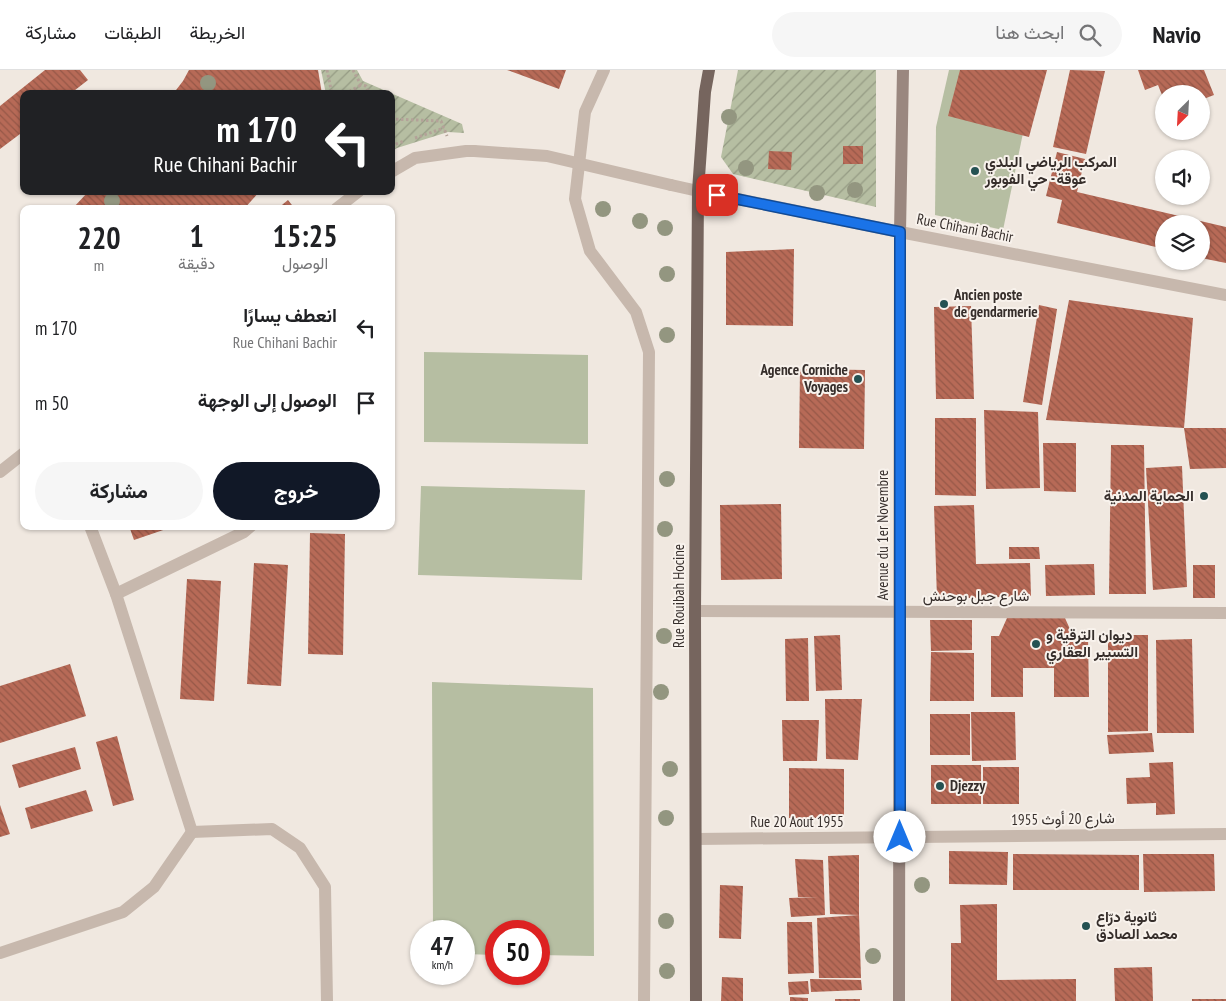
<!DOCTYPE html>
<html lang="ar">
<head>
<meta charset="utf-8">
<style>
	:root { --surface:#fff; --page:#f6f6f6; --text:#202124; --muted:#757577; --line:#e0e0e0; --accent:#111827 }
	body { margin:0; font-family:"PT Sans Narrow",Vazirmatn,sans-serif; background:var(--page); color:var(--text); direction:rtl; height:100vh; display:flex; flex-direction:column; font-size:19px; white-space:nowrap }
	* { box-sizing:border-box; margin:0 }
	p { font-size:16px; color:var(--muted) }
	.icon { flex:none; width:28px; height:28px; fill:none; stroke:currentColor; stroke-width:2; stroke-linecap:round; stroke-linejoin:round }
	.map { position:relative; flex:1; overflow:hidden; direction:ltr }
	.side { position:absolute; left:20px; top:135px; width:375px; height:325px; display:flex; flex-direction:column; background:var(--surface); border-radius:10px; box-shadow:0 1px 4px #0004; direction:rtl }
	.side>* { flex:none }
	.hud { position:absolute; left:20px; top:20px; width:375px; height:105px; border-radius:10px; box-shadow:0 1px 4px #0004; direction:rtl; background:#202124; color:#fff; overflow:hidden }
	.needle { width:32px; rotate:204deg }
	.buttons { position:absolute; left:1155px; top:15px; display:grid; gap:10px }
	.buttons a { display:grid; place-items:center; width:55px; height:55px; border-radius:50%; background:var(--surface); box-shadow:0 1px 4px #0004; font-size:25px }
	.speed { position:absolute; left:410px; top:850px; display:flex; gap:10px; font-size:25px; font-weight:700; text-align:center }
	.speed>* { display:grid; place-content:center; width:65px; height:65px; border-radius:50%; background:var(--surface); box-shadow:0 1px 4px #0004; line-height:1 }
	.speed small { font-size:12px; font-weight:400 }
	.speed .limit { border:8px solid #d22; background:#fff; color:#111 }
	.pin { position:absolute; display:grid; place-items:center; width:42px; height:42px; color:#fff; margin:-21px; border-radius:10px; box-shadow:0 2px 8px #0006 }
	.me { position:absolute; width:55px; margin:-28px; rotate:0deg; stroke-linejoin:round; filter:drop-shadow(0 0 4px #0008) }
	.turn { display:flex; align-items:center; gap:18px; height:105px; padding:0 15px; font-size:22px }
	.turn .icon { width:65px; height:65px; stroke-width:2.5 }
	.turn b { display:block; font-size:35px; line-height:42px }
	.eta { display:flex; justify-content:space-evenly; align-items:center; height:85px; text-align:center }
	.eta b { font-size:30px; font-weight:700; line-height:35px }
	.primary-button { display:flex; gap:10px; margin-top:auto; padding:10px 15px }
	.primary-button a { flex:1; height:58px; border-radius:30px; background:var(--accent); color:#fff; font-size:20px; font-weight:700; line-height:58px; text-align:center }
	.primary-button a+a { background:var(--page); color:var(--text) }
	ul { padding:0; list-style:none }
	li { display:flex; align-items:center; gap:15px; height:75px; padding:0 15px }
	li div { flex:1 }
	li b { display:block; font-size:19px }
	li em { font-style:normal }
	header { display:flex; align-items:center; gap:30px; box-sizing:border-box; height:70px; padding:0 25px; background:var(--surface); border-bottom:1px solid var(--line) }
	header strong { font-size:24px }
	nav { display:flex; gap:28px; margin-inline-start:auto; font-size:18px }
	.search { width:350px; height:45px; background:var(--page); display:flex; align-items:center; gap:12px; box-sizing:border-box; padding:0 18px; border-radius:28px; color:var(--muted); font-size:19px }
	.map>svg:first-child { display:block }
</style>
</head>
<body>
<header>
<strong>Navio</strong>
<div class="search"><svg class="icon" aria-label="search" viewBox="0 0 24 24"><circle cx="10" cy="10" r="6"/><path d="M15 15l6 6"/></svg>ابحث هنا</div>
<nav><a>الخريطة</a><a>الطبقات</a><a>مشاركة</a></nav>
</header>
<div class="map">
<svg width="1226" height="931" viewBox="0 0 1226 931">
	<defs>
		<pattern id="garden-furrows" width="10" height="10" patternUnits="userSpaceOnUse" patternTransform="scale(1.25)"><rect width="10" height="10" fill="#b6bea2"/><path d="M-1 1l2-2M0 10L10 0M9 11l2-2" fill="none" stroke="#959b84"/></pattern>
		<pattern id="building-back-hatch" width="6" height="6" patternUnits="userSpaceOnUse" patternTransform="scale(1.25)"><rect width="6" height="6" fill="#b76a57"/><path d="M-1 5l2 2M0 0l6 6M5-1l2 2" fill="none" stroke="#965848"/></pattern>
	</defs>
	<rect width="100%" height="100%" fill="#f0e8e0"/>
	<g fill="url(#garden-furrows)">
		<polygon points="321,0 357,0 363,11 462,54 464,63 448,62 397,78 391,82 391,24 326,24"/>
		<polygon points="738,0 876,0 876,137 733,104 721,87"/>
	</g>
	<g fill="#b6bea2">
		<polygon points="949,0 1036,0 1003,160 935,145 936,57"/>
		<polygon points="424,282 588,285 588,374 424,372"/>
		<polygon points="421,416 585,420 582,510 418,505"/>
		<polygon points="432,612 593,618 594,886 539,885 539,861 496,861 496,885 464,884 464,861 433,861"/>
	</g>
	<g fill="url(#building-back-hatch)">
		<polygon points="45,0 80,0 88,10 70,24 24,24 24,61 0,79 0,36"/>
		<polygon points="189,0 318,0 322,24 173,24 183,11"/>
		<polygon points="507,0 566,0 559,19"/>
		<polygon points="960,0 1047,0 1029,67 948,46"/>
		<polygon points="1070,0 1105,1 1086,84 1053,77"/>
		<polygon points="1138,0 1204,0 1214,25 1201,30 1201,24 1181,24 1181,22 1175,24 1164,24 1164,30 1158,15 1145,20"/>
		<rect x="843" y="76" width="20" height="18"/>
		<polygon points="769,81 792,82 791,100 768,99"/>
		<polygon points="1057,82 1085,89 1077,122 1226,157 1226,193 1201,188 1201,154 1164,154 1164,179 1057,153 1062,130 1046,126"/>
		<polygon points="89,121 260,121 244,139 72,139"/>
		<polygon points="288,130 295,139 277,139"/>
		<polygon points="794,179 793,256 726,255 726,182"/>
		<polygon points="1069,230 1193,248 1184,358 1226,358 1226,398 1190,399 1184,358 1046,350"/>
		<polygon points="1039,235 1057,239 1042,335 1023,332"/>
		<polygon points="971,236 974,329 936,329 934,237"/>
		<polygon points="800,299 865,300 864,379 799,378"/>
		<polygon points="984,340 1038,342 1040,418 986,419"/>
		<polygon points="935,348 976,348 976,426 935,425"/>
		<polygon points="1043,373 1076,373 1076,422 1044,421"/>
		<polygon points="1111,375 1144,375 1146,524 1109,524"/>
		<polygon points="1182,396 1187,517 1153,520 1146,398"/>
		<polygon points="781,434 782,509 721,510 720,435"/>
		<polygon points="974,435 976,494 1030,493 1031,526 937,529 934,436"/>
		<polygon points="129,456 172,456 172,457 134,470"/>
		<polygon points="310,463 345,464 343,585 308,584"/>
		<polygon points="1009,477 1039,477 1040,489 1009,489"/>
		<polygon points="254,493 288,495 281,616 247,614"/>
		<polygon points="1094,494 1095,525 1046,526 1045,495"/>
		<rect x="1193" y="495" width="22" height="33"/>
		<polygon points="187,509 221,511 214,631 180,629"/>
		<polygon points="1007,548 1065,548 1073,566 1088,566 1089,627 1054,627 1054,598 1023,598 1023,627 991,627 991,566 999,566"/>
		<polygon points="930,550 972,550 972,580 931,581"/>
		<polygon points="840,565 842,620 816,621 814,566"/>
		<polygon points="1108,565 1148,565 1148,661 1108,662"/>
		<polygon points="808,568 809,631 786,631 785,569"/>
		<polygon points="1192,569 1194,663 1157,663 1156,570"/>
		<polygon points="931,582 974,583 974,631 930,631"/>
		<polygon points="70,594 86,646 0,673 0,616"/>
		<polygon points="825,629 862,629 858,690 826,689"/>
		<polygon points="971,642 1015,642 1016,690 972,691"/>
		<rect x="930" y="644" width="40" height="41"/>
		<polygon points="782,650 819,650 817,691 783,691"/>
		<polygon points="1152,663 1154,682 1109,684 1107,665"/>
		<polygon points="117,666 134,730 113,736 96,672"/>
		<polygon points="75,677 81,699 19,718 12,695"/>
		<polygon points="1173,692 1175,744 1156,745 1156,733 1127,734 1126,708 1150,707 1149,693"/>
		<rect x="931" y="695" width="50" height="39"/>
		<rect x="983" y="697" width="36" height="37"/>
		<polygon points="789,698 844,699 844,748 789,748"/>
		<polygon points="86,720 93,741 31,759 25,738"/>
		<polygon points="0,735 10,764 0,767"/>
		<polygon points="949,781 1008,782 1007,815 949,814"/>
		<polygon points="1013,784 1139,785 1139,820 1013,820"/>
		<polygon points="1143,784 1214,784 1215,821 1144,822"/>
		<polygon points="859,785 859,845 830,844 828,786"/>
		<polygon points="795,789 823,790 825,845 791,847 789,828 818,827 798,827"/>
		<polygon points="720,815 743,816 741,869 719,868"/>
		<polygon points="997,834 997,910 1076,909 1076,931 951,931 951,873 961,873 960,835"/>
		<polygon points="859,845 861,908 819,908 817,848"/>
		<polygon points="787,852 812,852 814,903 788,904"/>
		<polygon points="1152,897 1153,931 1115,931 1114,898"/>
		<polygon points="722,907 743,908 743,931 721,931"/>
		<polygon points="810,909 861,910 862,920 811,922"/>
		<polygon points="808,911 809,924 789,925 788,912"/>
		<polygon points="790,927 808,928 808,931 790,931"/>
		<rect x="835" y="929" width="25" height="2"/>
		<rect x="1192" y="929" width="34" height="2"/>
	</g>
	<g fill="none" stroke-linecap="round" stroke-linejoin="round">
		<g stroke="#b3a298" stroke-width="3" stroke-dasharray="2.5 2.5" stroke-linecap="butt">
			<polyline points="327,0 332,24"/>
			<polyline points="353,0 361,15 366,16 369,24"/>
			<polyline points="345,24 361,15"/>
			<polyline points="391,49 441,51 447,66"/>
			<polyline points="415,68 444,58"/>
			<polyline points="391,69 394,74"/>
			<polyline points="391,76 404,71"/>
		</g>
		<g stroke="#c7b8ad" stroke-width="12">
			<polyline points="391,102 415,88 466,81 474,81"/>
			<polyline points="671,115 698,121"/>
			<polyline points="336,139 359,121"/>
			<polyline points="0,402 24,383"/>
			<polyline points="90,456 116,524 192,762"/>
			<polyline points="116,524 244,462 251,456"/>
			<polyline points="192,762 272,759 300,778 325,817 327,931"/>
			<polyline points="0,883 123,842 154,817 192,762"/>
		</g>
		<g stroke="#c7b8ad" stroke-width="12">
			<polyline points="604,0 585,42 575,129 590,181 636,242 649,282 644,931"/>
			<polyline points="698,121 900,162 1226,225"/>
			<polyline points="695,541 1226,543"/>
			<polyline points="696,769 1226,764"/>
		</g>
		<polyline stroke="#9a877f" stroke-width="12" points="899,931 900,162 903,0"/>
		<polyline stroke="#76655e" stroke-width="12" points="696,931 695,541 698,121 705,22 709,0"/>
		<polyline stroke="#c7b8ad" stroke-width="12" points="474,81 547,86 671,115"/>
	</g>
	<g fill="#939680">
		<circle cx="208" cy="13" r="8"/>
		<circle cx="729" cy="47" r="8"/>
		<circle cx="746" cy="98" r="8"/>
		<circle cx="855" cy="120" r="8"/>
		<circle cx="817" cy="123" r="8"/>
		<circle cx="112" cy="131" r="8"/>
		<circle cx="603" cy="139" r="8"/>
		<circle cx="640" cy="151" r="8"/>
		<circle cx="665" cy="158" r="8"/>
		<circle cx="667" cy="204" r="8"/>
		<circle cx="667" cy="265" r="8"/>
		<circle cx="667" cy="409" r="8"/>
		<circle cx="665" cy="459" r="8"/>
		<circle cx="664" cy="566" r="8"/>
		<circle cx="661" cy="622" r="8"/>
		<circle cx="670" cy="699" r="8"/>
		<circle cx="666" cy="748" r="8"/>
		<circle cx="922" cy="815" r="8"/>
		<circle cx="666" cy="851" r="8"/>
		<circle cx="873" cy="886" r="8"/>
		<circle cx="667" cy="901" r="8"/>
	</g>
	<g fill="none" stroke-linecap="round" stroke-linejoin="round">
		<defs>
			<polyline id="route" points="717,125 900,162 900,767"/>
		</defs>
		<use href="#route" stroke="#114b97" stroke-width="12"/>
		<use href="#route" stroke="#1a73e8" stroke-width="9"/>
	</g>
	<g fill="#255253" stroke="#f8f2ec" stroke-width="2">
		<circle cx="975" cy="101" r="5"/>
		<circle cx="944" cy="234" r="5"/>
		<circle cx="858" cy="309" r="5"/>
		<circle cx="1204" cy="426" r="5"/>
		<circle cx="1036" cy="574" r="5"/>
		<circle cx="940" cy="716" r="5"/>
		<circle cx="1086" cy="856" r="5"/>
	</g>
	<g text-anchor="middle" stroke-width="4" stroke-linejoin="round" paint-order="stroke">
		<g font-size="15" font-weight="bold" fill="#362e2b" stroke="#f8f2ec" text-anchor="start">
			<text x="985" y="97">المركب الرياضي البلدي<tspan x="985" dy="17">عوقة - حي الفوبور</tspan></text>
			<text x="954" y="230">Ancien poste<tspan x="954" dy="17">de gendarmerie</tspan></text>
			<text x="848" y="305" text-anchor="end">Agence Corniche<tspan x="848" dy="17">Voyages</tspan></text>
			<text x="1194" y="431" text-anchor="end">الحماية المدنية</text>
			<text x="1046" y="570">ديوان الترقية و<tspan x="1046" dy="17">التسيير العقاري</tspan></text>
			<text x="950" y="721">Djezzy</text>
			<text x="1096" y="852">ثانوية درّاع<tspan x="1096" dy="17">محمد الصادق</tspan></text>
		</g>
		<g font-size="15" fill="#362e2b" stroke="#f8f2ec">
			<text transform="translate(965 158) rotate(11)" y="5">Rue Chihani Bachir</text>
			<text transform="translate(883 465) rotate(-90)" y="5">Avenue du 1er Novembre</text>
			<text transform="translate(679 526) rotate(-90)" y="5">Rue Rouibah Hocine</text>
			<text x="976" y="531">شارع جبل بوحنش</text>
			<text transform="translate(1063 749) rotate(-1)" y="5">شارع 20 أوث 1955</text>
			<text x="797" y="757">Rue 20 Aout 1955</text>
		</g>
	</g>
</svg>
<div class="buttons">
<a><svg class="needle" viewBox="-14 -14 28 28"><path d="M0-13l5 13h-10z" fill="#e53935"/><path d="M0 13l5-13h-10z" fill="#757577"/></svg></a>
<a><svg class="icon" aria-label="sound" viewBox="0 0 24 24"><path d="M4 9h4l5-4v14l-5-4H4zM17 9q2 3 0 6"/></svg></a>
<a><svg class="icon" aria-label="layers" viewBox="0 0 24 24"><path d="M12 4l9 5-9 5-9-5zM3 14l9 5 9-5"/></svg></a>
</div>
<div class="speed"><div>47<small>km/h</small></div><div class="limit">50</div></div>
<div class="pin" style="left:717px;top:125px;background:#d93025"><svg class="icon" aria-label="arrive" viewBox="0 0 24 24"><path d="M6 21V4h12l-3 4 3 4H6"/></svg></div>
<svg class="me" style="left:900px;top:767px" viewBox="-20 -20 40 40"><circle r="19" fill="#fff"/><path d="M0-13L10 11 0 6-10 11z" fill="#1a73e8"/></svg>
<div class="hud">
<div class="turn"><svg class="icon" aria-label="left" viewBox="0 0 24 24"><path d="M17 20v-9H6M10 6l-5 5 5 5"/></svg><div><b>170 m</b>Rue Chihani Bachir</div></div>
</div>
<section class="side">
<div class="eta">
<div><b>15:25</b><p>الوصول</p></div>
<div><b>1</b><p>دقيقة</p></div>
<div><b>220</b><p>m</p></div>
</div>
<ul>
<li><svg class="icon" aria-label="left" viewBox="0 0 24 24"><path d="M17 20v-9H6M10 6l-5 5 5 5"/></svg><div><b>انعطف يسارًا</b><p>Rue Chihani Bachir</p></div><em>170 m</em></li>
<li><svg class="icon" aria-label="arrive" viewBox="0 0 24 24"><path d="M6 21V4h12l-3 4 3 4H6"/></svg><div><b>الوصول إلى الوجهة</b></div><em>50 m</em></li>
</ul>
<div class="primary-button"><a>خروج</a><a>مشاركة</a></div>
</section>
</div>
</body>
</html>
